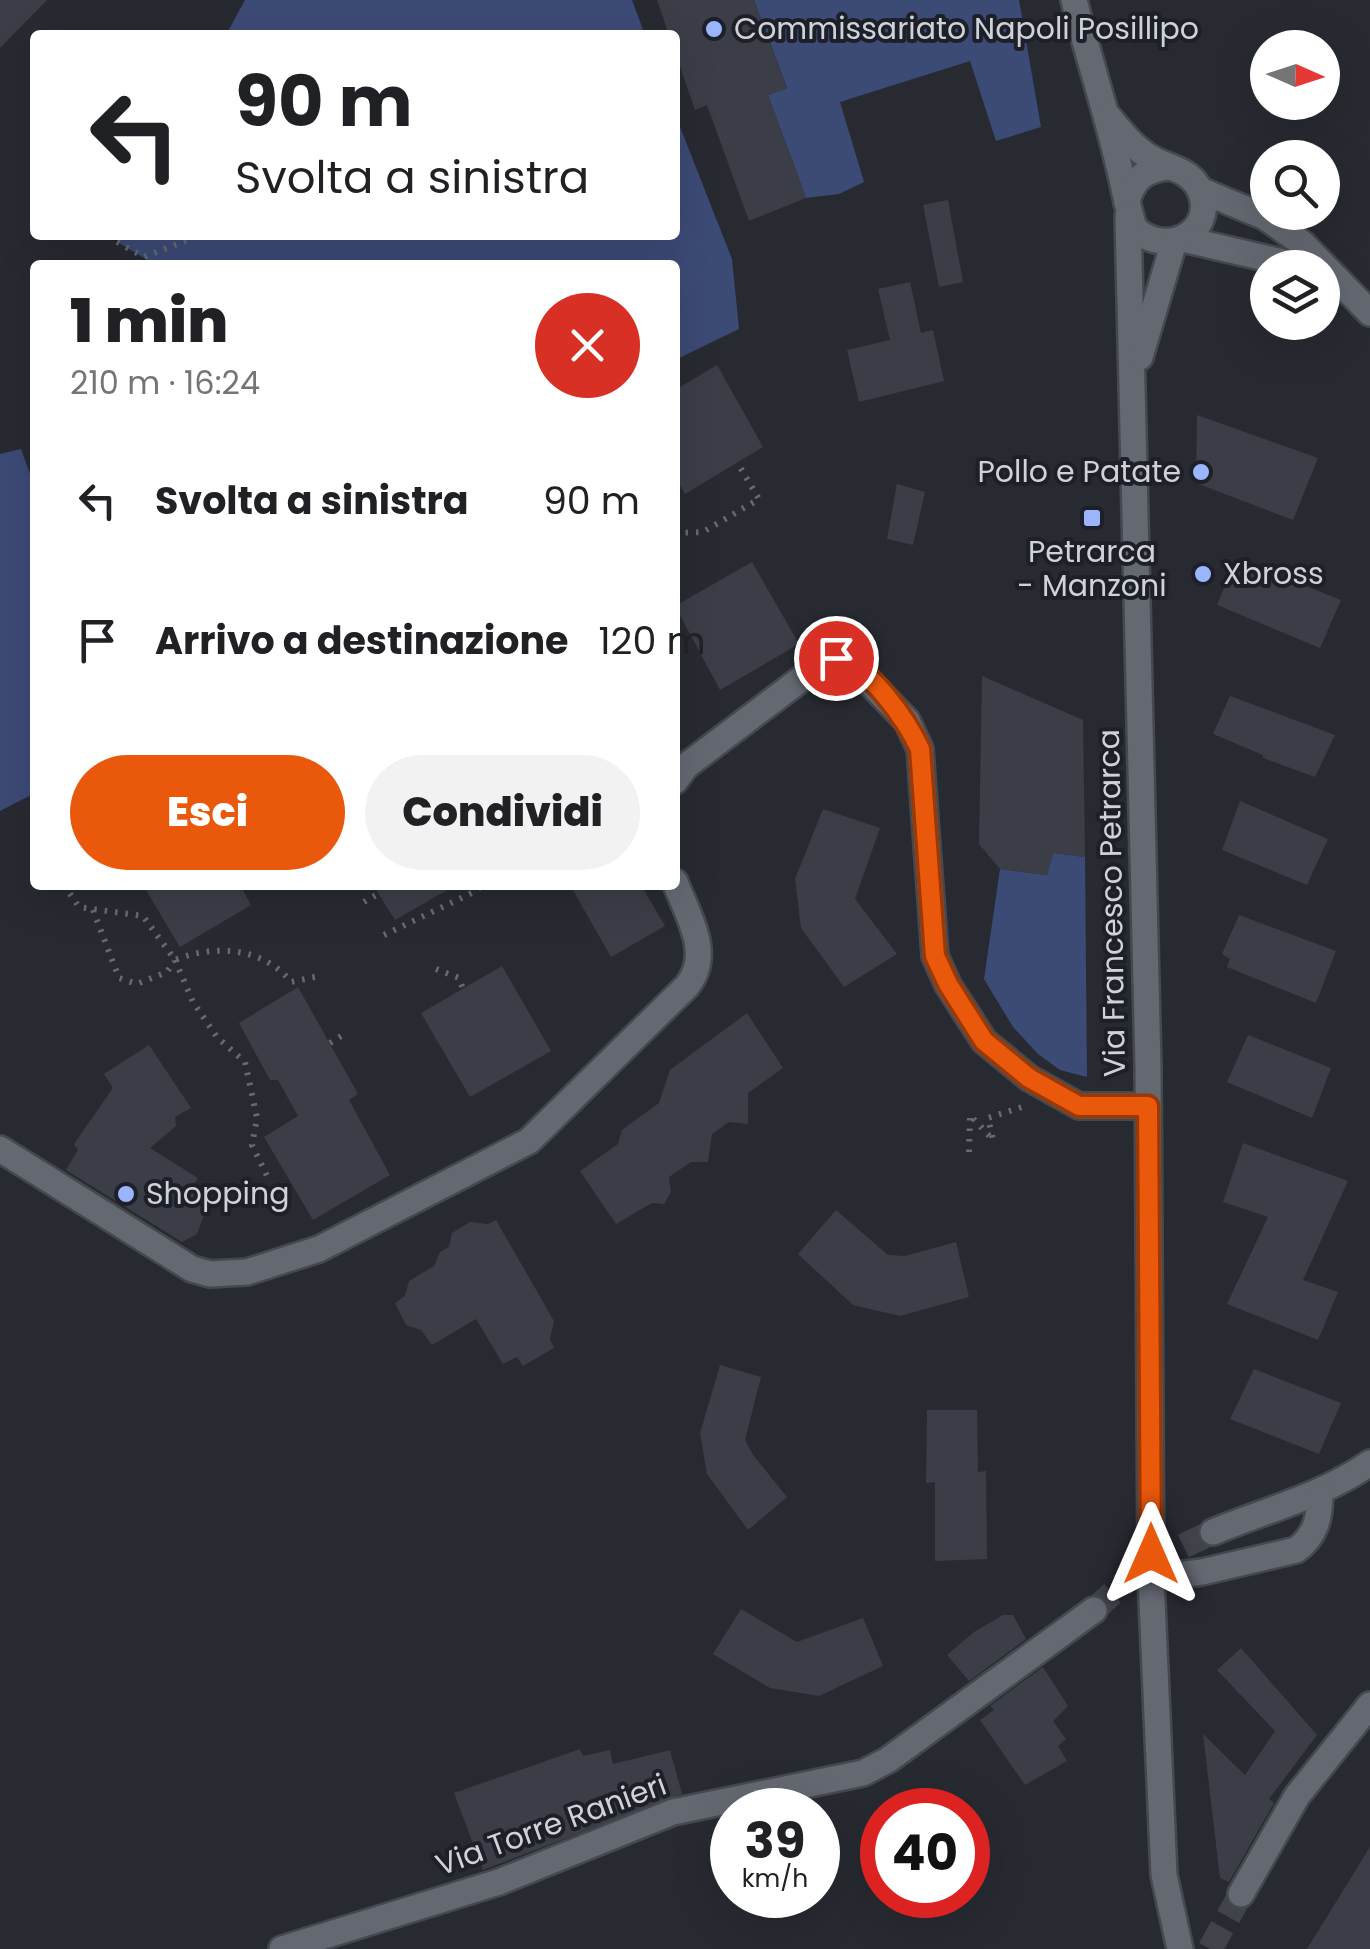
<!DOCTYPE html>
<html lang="it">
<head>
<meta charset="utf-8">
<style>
	:root { --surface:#fff; --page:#f2f2f2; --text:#202124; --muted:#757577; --accent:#ea580c }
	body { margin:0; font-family:Poppins,sans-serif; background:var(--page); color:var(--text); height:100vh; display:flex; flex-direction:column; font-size:38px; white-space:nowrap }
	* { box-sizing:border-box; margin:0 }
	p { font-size:32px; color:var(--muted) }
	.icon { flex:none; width:55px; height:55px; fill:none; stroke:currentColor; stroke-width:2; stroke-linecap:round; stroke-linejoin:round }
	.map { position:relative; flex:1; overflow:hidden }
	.side { position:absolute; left:30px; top:260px; width:650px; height:630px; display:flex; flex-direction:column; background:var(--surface); border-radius:10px; box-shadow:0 10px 40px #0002 }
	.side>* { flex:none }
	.banner { position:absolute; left:30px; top:30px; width:650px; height:210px; border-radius:10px; box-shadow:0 10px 40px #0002; background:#fff; color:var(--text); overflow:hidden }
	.needle { width:65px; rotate:93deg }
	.fabs { position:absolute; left:1250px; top:30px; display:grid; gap:20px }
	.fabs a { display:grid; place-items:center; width:90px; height:90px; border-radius:50%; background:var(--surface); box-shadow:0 10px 40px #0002; font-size:50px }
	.speed { position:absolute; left:710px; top:1788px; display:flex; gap:20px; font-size:50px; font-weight:700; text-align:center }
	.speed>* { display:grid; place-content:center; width:130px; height:130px; border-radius:50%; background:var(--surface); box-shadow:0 10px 40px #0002; line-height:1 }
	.speed small { font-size:25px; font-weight:400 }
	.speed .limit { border:15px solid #d22; background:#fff; color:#111 }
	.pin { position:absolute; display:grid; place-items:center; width:85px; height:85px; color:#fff; margin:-42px; border:5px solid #fff; border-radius:50%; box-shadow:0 2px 10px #0007 }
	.me { position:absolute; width:110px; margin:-55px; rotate:0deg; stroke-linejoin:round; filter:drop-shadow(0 0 8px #0008) }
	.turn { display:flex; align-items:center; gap:35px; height:210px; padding:0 40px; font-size:45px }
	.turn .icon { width:130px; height:130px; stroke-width:2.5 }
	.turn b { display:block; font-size:70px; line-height:85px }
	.round { display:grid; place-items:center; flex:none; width:105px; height:105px; border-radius:52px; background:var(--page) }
	.headline { display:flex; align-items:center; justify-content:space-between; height:170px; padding:0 40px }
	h1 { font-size:60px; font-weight:800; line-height:75px }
	.action { display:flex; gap:20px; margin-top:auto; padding:20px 40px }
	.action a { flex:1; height:115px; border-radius:60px; background:var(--accent); color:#fff; font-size:40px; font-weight:800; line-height:115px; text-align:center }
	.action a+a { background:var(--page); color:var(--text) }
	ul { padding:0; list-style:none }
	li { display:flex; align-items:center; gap:30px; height:140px; padding:0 40px }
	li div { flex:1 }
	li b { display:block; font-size:38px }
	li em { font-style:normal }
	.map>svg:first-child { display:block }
</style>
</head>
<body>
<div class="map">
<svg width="1370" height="1949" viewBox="0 0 1370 1949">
	<rect width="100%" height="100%" fill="#272a31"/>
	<g fill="#3c4a76">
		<polygon points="245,0 632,0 645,35 226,35"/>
		<polygon points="754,0 1019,0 1041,127 996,141 970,61 840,102 864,182 839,194 806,198 768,95 787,88"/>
		<polygon points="675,114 732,259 739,329 675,360 675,265 156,265 117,242 121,235 675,235"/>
		<polygon points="21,449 35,488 35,793 0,811 0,454"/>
		<polygon points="1053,853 1085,857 1087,1077 1060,1070 1038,1054 1013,1027 984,979 1000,869 1047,875"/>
	</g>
	<g fill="#3b3e47">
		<polygon points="0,0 47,0 0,48"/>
		<polygon points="657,0 754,0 787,89 768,95 806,198 749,221 707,105 695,110 675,52 675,35 669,35"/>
		<polygon points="948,200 963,282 939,287 923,205"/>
		<polygon points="910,282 921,333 933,330 944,381 859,402 847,350 890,340 878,289"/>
		<polygon points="717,365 763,447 685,494 675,477 675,390"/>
		<polygon points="1197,415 1318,458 1293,520 1196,483"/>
		<polygon points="897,484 925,492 913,545 887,539"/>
		<polygon points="1236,559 1341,600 1320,648 1217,605"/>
		<polygon points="752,562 799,644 720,690 675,606"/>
		<polygon points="982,676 1083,720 1085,857 1053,853 1047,875 1000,869 979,844"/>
		<polygon points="1230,696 1335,735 1315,777 1263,758 1263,755 1213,734"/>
		<polygon points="1240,801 1328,839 1307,885 1222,850"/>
		<polygon points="823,809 880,828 855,899 897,954 844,987 801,928 795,879"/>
		<polygon points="143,885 240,885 251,905 180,947"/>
		<polygon points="373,885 456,885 395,920"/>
		<polygon points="570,885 641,885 665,926 611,957"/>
		<polygon points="1239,915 1336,951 1316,1003 1227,967 1230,959 1222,954"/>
		<polygon points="502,966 551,1051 470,1097 421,1013"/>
		<polygon points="298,987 358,1094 349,1100 390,1175 313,1220 264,1137 298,1116 278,1080 270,1080 239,1023"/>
		<polygon points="747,1013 783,1068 748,1093 748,1124 729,1122 712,1134 708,1162 691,1162 669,1177 671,1192 664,1204 652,1203 616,1224 580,1171 618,1144 622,1130 659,1103 670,1070"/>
		<polygon points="1248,1035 1331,1068 1312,1118 1227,1082"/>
		<polygon points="149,1045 191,1108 175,1117 176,1126 150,1148 198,1178 193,1187 211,1197 197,1234 182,1242 66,1170 78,1150 74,1144 113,1088 104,1074"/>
		<polygon points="1243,1143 1348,1181 1303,1280 1338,1292 1318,1340 1227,1304 1268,1217 1223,1202"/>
		<polygon points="836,1210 888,1255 905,1256 956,1242 969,1297 900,1316 853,1305 798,1254"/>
		<polygon points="496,1220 554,1321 550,1339 554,1348 523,1366 517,1357 503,1364 476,1319 432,1345 421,1330 406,1325 395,1303 405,1296 409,1281 434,1266 440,1252 449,1247 452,1233 470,1222 488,1224"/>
		<polygon points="720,1365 761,1377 745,1440 753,1455 787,1497 748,1530 707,1474 700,1433"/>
		<polygon points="1254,1369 1341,1403 1319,1454 1230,1419"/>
		<polygon points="927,1410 977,1410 978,1472 986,1471 987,1559 935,1561 935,1482 926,1483"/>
		<polygon points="741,1609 797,1642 863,1618 883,1666 819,1696 770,1688 713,1654"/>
		<polygon points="1003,1615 1013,1615 1026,1639 969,1681 947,1655 974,1632"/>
		<polygon points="1241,1648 1317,1735 1269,1799 1274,1803 1229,1882 1220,1878 1203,1734 1245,1775 1275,1731 1217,1670"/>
		<polygon points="1043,1667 1068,1706 1053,1721 1066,1739 1058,1746 1067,1761 1025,1785 980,1720 994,1710 990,1706"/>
		<polygon points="580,1749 583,1756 610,1750 613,1764 670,1750 682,1794 483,1870 454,1793"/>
		<polygon points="1370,1847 1370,1949 1307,1949"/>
	</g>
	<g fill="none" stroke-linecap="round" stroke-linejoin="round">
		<g stroke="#40434a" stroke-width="25" stroke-dasharray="25 12" stroke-linecap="butt">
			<polyline points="1094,1610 1145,1564 1213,1532"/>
			<polyline points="1210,1949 1241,1894"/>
		</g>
		<defs>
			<g id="minor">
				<path d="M1074,0C1091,68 1114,134 1127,203"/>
				<path d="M1107,115C1120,130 1133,148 1151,158C1166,167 1187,169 1197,185C1222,227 1169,261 1134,228L1127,202C1133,178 1146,169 1170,167"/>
				<polyline points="1200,190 1265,217 1303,244 1370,313"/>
				<polyline points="1128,216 1148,1067 1151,1578 1164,1875 1180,1949"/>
				<polyline points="1183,239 1308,268"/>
				<polyline points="1140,357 1174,242"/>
				<polyline points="675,781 686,766 825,661 848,660 907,721 920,749 935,956 948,985 984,1041 1029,1078 1079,1106 1148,1106"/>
				<path d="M0,1149L192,1269L210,1274L247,1272L319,1249L529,1141L687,986C713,954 688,916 675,882"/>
				<path d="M1213,1532C1266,1510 1323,1496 1370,1463"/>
				<path d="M1151,1578L1202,1572L1296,1550C1316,1536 1320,1517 1320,1493"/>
				<polyline points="1241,1894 1297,1796 1370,1705"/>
				<polyline points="282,1949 499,1882 673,1812 863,1773 888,1760 1094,1610"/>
			</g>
		</defs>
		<use href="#minor" stroke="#45484e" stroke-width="30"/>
		<g stroke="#676a70" stroke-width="6" stroke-dasharray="2.5 8" stroke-linecap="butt">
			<polyline points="117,242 144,257 200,235"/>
			<polyline points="675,533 703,532 759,499 737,462"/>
			<polyline points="35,823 35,827"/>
			<path d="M64,885L79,907L143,916L175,960C214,944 263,947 291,982L315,977"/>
			<polyline points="364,902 378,894"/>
			<polyline points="93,910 119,978 137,984 167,972 174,961"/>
			<polyline points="384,935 476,891 482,885"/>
			<polyline points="175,960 193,1002 217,1037 245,1062 257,1118 252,1145 270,1182"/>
			<polyline points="436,969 459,978 463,989"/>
			<polyline points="330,1043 346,1033"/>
			<polyline points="969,1152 970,1115 993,1140 988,1118 1022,1107"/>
		</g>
		<use href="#minor" stroke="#646871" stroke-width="25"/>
	</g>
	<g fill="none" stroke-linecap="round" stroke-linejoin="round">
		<defs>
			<path id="route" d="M836,658C868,664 907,721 920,749L935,956L948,984L984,1041L1029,1078L1079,1106H1148L1151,1554"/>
		</defs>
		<use href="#route" stroke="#983908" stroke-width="25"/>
		<use href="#route" stroke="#ea580c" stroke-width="18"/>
	</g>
	<g fill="#9bb5fd" stroke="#1d2028" stroke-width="4">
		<circle cx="714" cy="29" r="10"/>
		<circle cx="1201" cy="472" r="10"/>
		<rect x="1082" y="508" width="20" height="20" rx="5"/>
		<circle cx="1203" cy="574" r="10"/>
		<circle cx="126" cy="1194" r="10"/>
	</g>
	<g text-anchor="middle" stroke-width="8" stroke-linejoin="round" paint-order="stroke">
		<g font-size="30" fill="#cfd2d7" stroke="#1d2028" text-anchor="start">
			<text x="734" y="39">Commissariato Napoli Posillipo</text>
			<text x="1181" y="482" text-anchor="end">Pollo e Patate</text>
			<text x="1092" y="562" text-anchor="middle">Petrarca<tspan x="1092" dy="34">- Manzoni</tspan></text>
			<text x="1223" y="584">Xbross</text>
			<text x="146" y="1204">Shopping</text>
		</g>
		<g font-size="30" fill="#cfd2d7" stroke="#1d2028">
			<text transform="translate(1112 903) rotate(-91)" y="10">Via Francesco Petrarca</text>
			<text transform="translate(551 1825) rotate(-20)" y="10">Via Torre Ranieri</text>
		</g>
	</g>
</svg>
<div class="fabs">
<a><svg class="needle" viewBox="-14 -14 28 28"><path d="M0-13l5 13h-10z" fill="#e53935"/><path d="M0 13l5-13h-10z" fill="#757577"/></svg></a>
<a><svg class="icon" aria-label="search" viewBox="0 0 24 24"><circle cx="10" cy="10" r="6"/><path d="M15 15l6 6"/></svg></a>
<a><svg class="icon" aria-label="layers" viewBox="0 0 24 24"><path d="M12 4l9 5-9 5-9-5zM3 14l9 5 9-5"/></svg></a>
</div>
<div class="speed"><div>39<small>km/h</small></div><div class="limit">40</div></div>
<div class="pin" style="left:836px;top:658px;background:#d93025"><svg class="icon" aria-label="arrive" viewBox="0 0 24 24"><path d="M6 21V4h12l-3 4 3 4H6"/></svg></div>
<svg class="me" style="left:1151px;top:1554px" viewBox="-20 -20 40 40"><path d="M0-17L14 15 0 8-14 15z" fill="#ea580c" stroke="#fff" stroke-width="4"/></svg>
<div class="banner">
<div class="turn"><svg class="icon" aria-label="left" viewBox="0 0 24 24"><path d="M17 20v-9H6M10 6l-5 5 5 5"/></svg><div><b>90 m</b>Svolta a sinistra</div></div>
</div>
<section class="side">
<div class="headline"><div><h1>1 min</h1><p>210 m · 16:24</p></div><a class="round" style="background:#d93025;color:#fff"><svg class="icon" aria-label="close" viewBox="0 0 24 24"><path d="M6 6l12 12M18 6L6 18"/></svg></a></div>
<ul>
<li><svg class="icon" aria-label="left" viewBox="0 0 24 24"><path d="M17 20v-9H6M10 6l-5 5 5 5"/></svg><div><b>Svolta a sinistra</b></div><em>90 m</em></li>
<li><svg class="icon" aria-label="arrive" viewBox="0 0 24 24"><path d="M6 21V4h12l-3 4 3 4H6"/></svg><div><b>Arrivo a destinazione</b></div><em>120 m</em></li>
</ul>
<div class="action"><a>Esci</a><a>Condividi</a></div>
</section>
</div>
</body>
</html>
